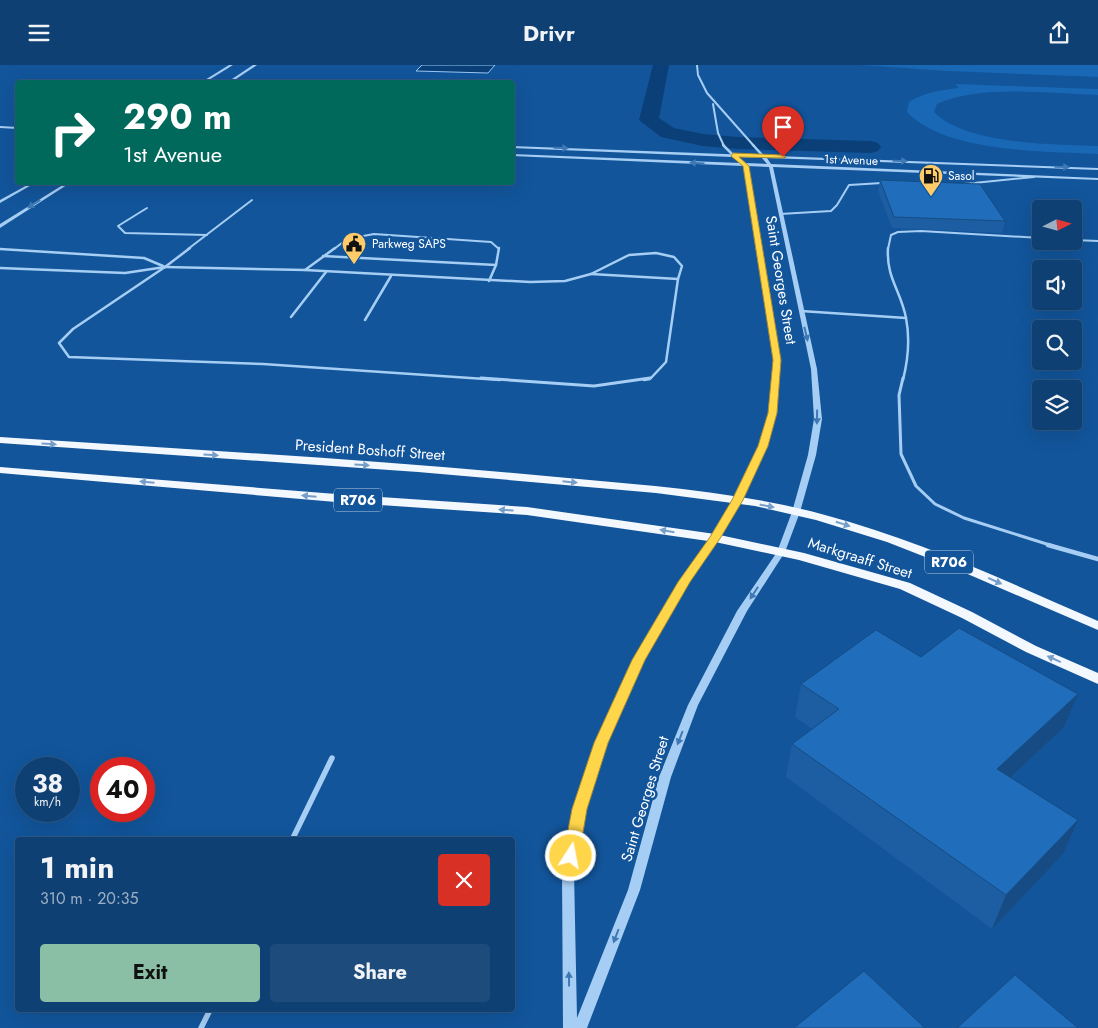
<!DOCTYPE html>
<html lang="en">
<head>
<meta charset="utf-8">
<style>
	:root { --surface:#0e4074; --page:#1c4b7c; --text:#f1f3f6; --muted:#9bafc5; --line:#2e5986; --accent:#8abfa5 }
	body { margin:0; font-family:Jost,sans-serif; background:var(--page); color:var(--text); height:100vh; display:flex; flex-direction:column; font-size:19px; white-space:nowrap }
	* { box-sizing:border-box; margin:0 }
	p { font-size:16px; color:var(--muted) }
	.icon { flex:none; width:28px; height:28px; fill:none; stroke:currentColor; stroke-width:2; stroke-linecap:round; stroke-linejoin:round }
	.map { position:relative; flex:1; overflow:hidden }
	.details { position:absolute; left:15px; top:772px; width:500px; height:175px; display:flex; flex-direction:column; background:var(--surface); border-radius:5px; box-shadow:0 5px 20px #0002,0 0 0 1px var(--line) }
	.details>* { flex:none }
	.top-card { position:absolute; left:15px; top:15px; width:500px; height:105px; border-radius:5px; box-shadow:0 5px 20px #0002,0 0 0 1px var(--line); background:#00695c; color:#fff; overflow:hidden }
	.needle { width:32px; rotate:84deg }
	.buttons { position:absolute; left:1032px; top:135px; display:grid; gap:10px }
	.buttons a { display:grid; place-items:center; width:50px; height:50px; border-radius:5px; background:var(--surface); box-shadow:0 5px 20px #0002,0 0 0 1px var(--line); font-size:25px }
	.speed { position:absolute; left:15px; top:692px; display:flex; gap:10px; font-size:25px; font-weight:700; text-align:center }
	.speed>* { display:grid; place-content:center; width:65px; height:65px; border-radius:50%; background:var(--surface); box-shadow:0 5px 20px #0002,0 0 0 1px var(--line); line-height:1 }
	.speed small { font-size:12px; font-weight:400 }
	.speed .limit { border:8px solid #d22; background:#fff; color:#111 }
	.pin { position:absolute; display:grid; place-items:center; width:42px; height:42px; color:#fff; margin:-51px -21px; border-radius:50% 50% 50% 0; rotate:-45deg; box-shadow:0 0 5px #0007 }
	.pin .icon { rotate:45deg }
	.me { position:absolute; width:55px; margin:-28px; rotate:11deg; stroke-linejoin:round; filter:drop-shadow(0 0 4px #0008) }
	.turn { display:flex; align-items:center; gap:18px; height:105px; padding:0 25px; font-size:22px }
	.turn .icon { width:65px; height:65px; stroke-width:2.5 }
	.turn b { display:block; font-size:35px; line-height:42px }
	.round { display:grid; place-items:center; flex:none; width:52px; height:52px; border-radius:5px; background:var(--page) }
	.summary { display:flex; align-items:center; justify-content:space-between; height:85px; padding:0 25px }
	h1 { font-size:30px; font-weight:700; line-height:38px }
	.cta { display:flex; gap:10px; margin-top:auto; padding:10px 25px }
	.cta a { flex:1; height:58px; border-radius:5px; background:var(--accent); color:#111; font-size:20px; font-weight:700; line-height:58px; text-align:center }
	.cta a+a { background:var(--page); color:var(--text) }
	header { display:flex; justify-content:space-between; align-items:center; height:65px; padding:0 25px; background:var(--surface); font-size:22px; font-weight:700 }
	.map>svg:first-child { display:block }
</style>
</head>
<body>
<header><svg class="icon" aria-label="menu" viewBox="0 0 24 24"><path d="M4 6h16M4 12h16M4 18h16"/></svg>Drivr<svg class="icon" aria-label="share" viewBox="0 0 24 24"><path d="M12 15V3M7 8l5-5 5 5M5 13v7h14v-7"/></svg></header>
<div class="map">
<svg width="1098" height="963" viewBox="0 0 1098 963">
	<rect width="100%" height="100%" fill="#12559b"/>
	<g fill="#1968b6">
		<polygon points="859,0 1098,0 1098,12 948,6"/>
		<path d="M955,19L1098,24V30C1050,29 982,19 937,39L934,47C966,80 1054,79 1098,81V89C1044,86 946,88 907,47L909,37C925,27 941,25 959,23Z"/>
	</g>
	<polygon fill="#0b3f77" stroke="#98c9f7" points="422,0 495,0 488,8 416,6"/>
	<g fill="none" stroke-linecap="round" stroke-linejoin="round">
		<polygon fill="#0b3f77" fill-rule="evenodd" points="653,0 669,0 659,53 674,63 703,69 738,72 871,76 878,78 881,82 878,86 871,88 738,84 703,81 661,72 639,55"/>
		<g stroke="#a6cef4" stroke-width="2">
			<polyline points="0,62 18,63"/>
			<polyline points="964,119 1034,112"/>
			<polyline points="147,143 118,161 125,168 207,170"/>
			<polyline points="780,149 831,146 837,140 849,120 882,118"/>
			<polyline points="1074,175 1098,176"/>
			<polyline points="188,184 252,135"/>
			<polyline points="334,184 347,174 374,169 491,177 499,184"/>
			<polyline points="888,184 891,170 898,167 921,166 1041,173"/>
		</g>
		<g stroke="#a6cef4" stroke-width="2.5">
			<path d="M888,183C886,213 901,226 906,253C910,273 908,295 903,315"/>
			<polyline points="0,184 144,193 163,201"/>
			<polyline points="323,191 496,200"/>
			<polyline points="165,202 305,205 530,217 565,216 591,209 629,190 656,188 674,192 682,201 678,214 666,297 650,314 644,315"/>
			<polyline points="165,202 73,264 59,278 69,292 263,299 500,315"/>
			<polyline points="165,202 190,183"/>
			<polyline points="0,203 125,208 165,202"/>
			<polyline points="305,205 335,183"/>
			<polyline points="591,209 678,214"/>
			<polyline points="489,216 496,200 499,183"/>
			<polyline points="801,246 906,253"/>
			<polyline points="291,252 326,207"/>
			<polyline points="365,255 391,211"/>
		</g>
		<g stroke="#a6cef4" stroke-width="3">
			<polyline points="481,313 594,321 650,313"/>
			<polyline points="903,313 899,330 901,389 916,421 935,439 964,453 1053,481"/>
		</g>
		<polyline stroke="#a6cef4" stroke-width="4.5" points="1048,480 1098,494"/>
		<g stroke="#a6cef4" stroke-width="5.5">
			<polyline points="292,775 332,693"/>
			<polyline points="201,963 210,945"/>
		</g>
		<g stroke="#a6cef4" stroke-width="2">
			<polyline points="697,0 698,10 707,28 754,81"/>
			<polyline points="713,39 718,68 724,81"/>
		</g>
		<g stroke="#a6cef4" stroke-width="2.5">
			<polyline points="723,80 733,90"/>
			<polyline points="753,80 763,91"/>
		</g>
		<g fill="#a6cef4" fill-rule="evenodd">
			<polygon points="229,0 233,0 204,18 200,18"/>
			<polygon points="253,0 257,0 230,18 226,18"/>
			<path d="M512,81L1098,103V105L767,93L771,99L1098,113V115L773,102L817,304L822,354L816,390L800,447L785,487L747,546L698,640L671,712L640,825L587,963H563L562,807L574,744L596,679L633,595L679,517L711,473L733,435L759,381L769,348L774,295L743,101L512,91V89L740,98L732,92L512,83ZM738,92L762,93L767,99L745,98ZM748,101L769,102L811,304L814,354L808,390L792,447L777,487L737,546L688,640L659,712L628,825L577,953L574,807L586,744L606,679L643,595L688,517L719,473L741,435L767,381L777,348L780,295Z"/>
			<polygon points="31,118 35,118 0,138 0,135"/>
			<polygon points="66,118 70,118 0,163 0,159"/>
		</g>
		<g fill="#f3f8ff" fill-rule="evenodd">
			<path d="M0,372C182,384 364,394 546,411C639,420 734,425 825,450C919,475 1008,517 1098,556V565L956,504L887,477L816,455L755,441L656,428L418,407L0,378Z"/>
			<polygon points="0,402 336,429 527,442 715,469 804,488 910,518 972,547 1036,581 1098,608 1098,619 1026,587 962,553 900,524 799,495 715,477 527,450 336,437 0,408"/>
		</g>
	</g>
	<g fill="#1c5ea1">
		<polygon points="880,115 1005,156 1002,168 892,163 878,126"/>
		<polygon points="921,592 1078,629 1064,662 1011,713 1078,755 1063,789 992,864 786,712 792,679 812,664 795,652 801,619"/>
	</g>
	<g fill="#164c83">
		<polygon points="1078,629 1064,662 985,737 997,704"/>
		<polygon points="1078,755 1063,789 992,864 1006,830"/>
	</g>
	<g fill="#206dbb" stroke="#164c83">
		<polygon points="880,115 980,119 1005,156 894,152"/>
		<polygon points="959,563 1078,629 997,704 1078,755 1006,830 792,679 839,644 801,619 876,565 921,592"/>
		<polygon points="864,906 925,963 794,963"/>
		<polygon points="1015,910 1078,963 957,963"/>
	</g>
	<defs><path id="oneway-solid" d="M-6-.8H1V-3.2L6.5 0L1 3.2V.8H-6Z" transform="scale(1.25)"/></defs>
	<g fill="#3e79b6">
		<use href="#oneway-solid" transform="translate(561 83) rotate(2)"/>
		<use href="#oneway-solid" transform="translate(900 96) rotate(2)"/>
		<use href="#oneway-solid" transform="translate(697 98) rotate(-177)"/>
		<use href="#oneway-solid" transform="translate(1062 102) rotate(2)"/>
		<use href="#oneway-solid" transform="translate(34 139) rotate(147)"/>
		<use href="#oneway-solid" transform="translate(806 269) rotate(77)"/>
		<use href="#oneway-solid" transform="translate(817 352) rotate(91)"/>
		<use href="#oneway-solid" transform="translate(754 528) rotate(123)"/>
		<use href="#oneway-solid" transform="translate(680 673) rotate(111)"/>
		<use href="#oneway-solid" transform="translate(616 871) rotate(111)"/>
		<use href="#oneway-solid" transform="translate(569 914) rotate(-91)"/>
	</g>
	<g fill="#779ec8">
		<use href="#oneway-solid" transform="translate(49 379) rotate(4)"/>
		<use href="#oneway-solid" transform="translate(211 390) rotate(4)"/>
		<use href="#oneway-solid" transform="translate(362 400) rotate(4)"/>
		<use href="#oneway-solid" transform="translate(147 417) rotate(-175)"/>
		<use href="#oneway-solid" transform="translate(570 417) rotate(6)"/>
		<use href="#oneway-solid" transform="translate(309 431) rotate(-175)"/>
		<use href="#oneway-solid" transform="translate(767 441) rotate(11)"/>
		<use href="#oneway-solid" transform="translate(506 445) rotate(-176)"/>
		<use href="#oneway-solid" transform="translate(843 459) rotate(17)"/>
		<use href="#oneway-solid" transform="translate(667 466) rotate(-170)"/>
		<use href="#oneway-solid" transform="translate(995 516) rotate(24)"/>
		<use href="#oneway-solid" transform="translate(1054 594) rotate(-156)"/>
	</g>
	<polygon fill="#ffd54a" stroke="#a68a30" points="733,88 783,90 786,92 783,93 739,92 749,101 781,295 777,348 768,381 743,435 721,472 690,517 645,595 608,678 587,744 579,791 576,796 571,798 565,796 563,791 572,744 594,678 632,595 678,517 710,472 732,435 758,381 768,348 773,295 743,101 731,91"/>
	<defs>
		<symbol id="fuel-pin" viewBox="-11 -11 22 30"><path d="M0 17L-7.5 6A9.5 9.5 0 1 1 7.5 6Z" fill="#ffcc69" stroke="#12559b"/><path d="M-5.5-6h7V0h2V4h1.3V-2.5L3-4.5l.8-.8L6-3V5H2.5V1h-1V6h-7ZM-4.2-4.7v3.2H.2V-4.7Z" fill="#111"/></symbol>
		<symbol id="civic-pin" viewBox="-11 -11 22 30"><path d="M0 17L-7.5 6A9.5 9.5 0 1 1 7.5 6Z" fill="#ffcc69" stroke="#12559b"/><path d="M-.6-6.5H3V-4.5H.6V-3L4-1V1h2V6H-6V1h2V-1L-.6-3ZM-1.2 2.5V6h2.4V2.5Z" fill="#111"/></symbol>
	</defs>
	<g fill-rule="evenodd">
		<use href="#fuel-pin" x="917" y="97" width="28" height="38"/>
		<use href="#civic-pin" x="340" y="165" width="28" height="38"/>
	</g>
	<g text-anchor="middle" stroke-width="5" stroke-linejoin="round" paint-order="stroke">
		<g font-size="12" fill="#fff" stroke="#12559b">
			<text transform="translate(851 95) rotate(2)" y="4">1st Avenue</text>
		</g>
		<g font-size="12" fill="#fff" stroke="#12559b" text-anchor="start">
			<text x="948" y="115">Sasol</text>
			<text x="372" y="183">Parkweg SAPS</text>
		</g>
		<g fill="#12559b" stroke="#b8cce1" stroke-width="1">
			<rect x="334" y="423.5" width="48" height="23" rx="4"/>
			<rect x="925" y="485.5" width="48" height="23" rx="4"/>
		</g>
		<g font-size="14" font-weight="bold" fill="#fff">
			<text x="358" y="440">R706</text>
			<text x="949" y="502">R706</text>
		</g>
		<g font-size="15" fill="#fff" stroke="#12559b">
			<text transform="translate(781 215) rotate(81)" y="5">Saint Georges Street</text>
			<text transform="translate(370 385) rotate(4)" y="5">President Boshoff Street</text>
			<text transform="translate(860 493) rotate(17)" y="5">Markgraaff Street</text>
			<text transform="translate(645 734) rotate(-73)" y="5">Saint Georges Street</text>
		</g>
	</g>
</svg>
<div class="buttons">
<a><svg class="needle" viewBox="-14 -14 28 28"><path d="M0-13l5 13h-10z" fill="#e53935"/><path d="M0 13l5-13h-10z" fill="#9bafc5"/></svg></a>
<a><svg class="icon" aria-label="sound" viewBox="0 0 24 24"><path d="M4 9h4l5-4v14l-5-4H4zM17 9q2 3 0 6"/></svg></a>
<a><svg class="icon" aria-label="search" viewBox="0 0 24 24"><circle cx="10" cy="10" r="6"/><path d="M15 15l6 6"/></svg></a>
<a><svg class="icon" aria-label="layers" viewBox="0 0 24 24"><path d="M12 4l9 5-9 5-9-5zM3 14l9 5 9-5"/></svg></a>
</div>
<div class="speed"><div>38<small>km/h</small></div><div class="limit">40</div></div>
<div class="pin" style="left:783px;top:92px;background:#d93025"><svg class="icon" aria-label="arrive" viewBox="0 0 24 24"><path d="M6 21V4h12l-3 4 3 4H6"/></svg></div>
<svg class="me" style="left:571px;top:791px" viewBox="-20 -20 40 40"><circle r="17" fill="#ffd54a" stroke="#fff" stroke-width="3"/><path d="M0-11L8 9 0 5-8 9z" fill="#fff"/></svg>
<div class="top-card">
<div class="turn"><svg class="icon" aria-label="right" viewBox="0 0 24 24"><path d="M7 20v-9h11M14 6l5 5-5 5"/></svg><div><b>290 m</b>1st Avenue</div></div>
</div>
<section class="details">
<div class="summary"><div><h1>1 min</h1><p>310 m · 20:35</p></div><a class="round" style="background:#d93025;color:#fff"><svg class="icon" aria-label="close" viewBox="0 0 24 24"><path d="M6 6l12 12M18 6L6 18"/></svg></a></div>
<div class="cta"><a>Exit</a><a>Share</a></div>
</section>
</div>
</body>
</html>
